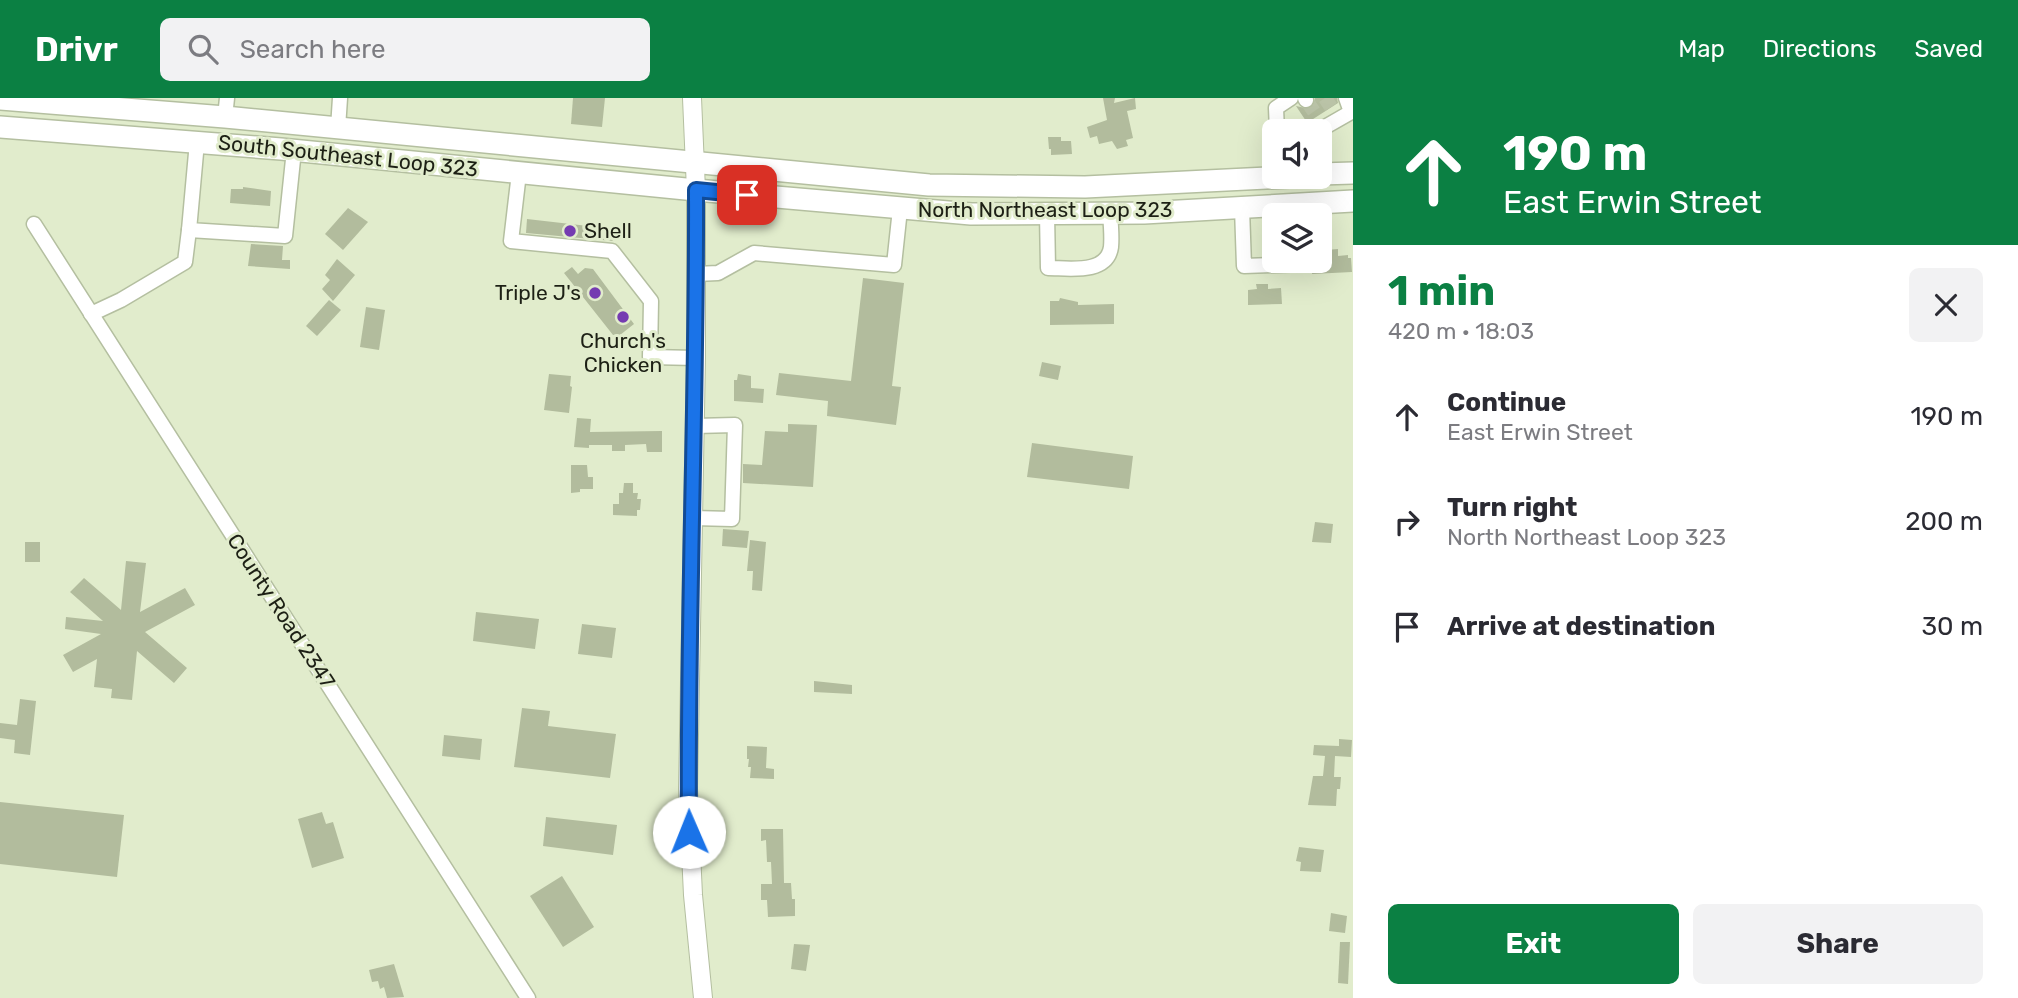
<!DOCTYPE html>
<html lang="en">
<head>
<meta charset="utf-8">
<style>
	:root { --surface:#fff; --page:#f2f2f3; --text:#2b2b33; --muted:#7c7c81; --accent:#0b8043 }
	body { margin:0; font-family:Rubik,sans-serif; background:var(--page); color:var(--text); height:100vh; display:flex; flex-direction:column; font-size:26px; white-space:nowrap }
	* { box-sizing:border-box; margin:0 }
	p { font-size:23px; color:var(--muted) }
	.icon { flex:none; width:38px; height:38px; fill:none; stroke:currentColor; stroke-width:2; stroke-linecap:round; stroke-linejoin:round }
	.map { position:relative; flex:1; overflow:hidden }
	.drawer { display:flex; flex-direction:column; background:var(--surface); width:665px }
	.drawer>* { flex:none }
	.guide { background:#0b8043; color:#fff; overflow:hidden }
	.buttons { position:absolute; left:1262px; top:21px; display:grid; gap:14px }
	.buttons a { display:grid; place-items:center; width:70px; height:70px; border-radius:10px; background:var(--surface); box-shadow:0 7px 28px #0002; font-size:35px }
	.pin { position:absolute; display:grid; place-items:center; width:60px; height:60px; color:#fff; margin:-30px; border-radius:14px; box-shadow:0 4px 10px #0006 }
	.me { position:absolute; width:77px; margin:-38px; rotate:359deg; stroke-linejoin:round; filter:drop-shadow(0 0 5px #0008) }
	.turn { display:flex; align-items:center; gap:24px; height:147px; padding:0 35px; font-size:32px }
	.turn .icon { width:91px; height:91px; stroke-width:2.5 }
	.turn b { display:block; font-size:49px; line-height:60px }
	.round { display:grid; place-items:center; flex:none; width:74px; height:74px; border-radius:10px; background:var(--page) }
	.head { display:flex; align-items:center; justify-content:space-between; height:119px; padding:0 35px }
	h1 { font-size:42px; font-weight:700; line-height:52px; color:var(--accent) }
	.button { display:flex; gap:14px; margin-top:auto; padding:14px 35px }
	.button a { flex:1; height:80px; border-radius:10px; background:var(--accent); color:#fff; font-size:28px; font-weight:700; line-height:80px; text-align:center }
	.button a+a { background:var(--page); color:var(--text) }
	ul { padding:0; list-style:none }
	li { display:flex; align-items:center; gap:21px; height:105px; padding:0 35px }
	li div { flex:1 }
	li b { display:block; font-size:26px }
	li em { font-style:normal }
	header { display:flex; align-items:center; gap:42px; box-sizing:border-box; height:98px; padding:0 35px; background:var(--accent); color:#fff }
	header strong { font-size:33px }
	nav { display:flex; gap:38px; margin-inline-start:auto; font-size:24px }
	.search { width:490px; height:63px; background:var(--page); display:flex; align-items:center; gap:18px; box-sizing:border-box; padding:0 24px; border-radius:10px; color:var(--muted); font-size:26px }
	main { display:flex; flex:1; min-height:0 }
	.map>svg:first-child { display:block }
</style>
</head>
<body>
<header>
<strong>Drivr</strong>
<div class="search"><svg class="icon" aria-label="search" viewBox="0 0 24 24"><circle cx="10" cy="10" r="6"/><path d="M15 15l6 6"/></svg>Search here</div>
<nav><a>Map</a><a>Directions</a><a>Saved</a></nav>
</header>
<main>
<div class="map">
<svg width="1353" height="900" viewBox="0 0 1353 900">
	<rect width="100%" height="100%" fill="#e1eccc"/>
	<g fill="#b2bc9d">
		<polygon points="573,0 605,0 602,29 571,26"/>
		<polygon points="1103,0 1115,0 1114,5 1135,0 1136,11 1127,13 1133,40 1126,42 1128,48 1117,51 1112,43 1099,46 1097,38 1090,40 1087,29 1107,22"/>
		<polygon points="1315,0 1337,0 1338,5 1310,23 1306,23 1296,8 1310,11 1314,7"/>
		<polygon points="1048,39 1061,39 1061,43 1071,43 1072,56 1051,57 1051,51 1049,51"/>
		<polygon points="243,89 271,93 270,108 230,105 231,91 243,91"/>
		<polygon points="348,110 368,124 343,152 325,136"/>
		<polygon points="527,121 614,131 613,143 526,135"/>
		<polygon points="251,146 283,148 282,162 290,162 290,171 248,168"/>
		<polygon points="1338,151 1338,158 1348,157 1348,160 1351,160 1352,174 1312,176 1314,163 1320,163 1320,159 1326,159 1326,152"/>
		<polygon points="337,161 355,177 333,203 322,191 330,182 325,177"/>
		<polygon points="572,169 578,176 585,170 593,171 634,226 620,237 613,237 564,175"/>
		<polygon points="863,180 904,185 892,288 901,289 896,327 827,318 828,303 776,297 779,275 851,283"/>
		<polygon points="1256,186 1268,186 1268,191 1281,190 1282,206 1248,207 1248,192 1257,191"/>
		<polygon points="1060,200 1078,204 1078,207 1114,206 1114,226 1050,227 1050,203 1059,203"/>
		<polygon points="329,202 341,212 317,238 306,228"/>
		<polygon points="366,209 385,212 379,252 360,249"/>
		<polygon points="1042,264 1061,268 1058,282 1039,278"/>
		<polygon points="549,276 571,278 570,288 572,289 569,315 544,312"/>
		<polygon points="738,276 751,278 751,290 764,291 763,305 734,303 734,282 737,282"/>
		<polygon points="577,320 591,321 590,334 662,333 662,354 647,354 646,346 625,347 625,353 612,353 612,347 589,347 589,350 574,349"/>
		<polygon points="788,326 817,327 813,389 743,385 743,366 762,367 765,333 788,334"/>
		<polygon points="1032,345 1133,358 1129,391 1027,379"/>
		<polygon points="571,367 587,367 588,379 593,379 593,391 580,391 580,394 571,395"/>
		<polygon points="624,385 633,385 633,395 638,395 637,401 641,401 640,412 637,412 637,418 613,417 613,406 619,406 619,395 623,395"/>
		<polygon points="1315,424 1333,426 1331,445 1312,444"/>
		<polygon points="723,431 749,433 747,450 722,448"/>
		<polygon points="750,442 766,444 762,493 752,492 753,473 747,473"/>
		<rect x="25" y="444" width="15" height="20"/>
		<polygon points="126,463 146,465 140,514 185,490 195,507 145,534 187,570 174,585 137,553 132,602 111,600 112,591 94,589 97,561 73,574 63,557 101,536 65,531 66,519 103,523 70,494 84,480 121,512"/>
		<polygon points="476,514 539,521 535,551 473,543"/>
		<polygon points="582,526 616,530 612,560 578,556"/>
		<polygon points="814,583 852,587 852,596 814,594"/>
		<polygon points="20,601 36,603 30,657 14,655 15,642 0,640 0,625 17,627"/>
		<polygon points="522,610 550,613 548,628 616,636 610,680 514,669"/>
		<polygon points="444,637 482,641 480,662 442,658"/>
		<polygon points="1339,641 1352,642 1351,659 1335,658 1334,679 1341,679 1340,691 1337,691 1336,708 1308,707 1313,678 1323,678 1325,658 1313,657 1314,647 1339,648"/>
		<polygon points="747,648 767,649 766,670 774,671 774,681 750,680 751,669 748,669 749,661 747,661"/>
		<polygon points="0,704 124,717 117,779 0,766"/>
		<polygon points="322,714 326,726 333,724 344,760 312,770 298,721"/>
		<polygon points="546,719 617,727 613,757 543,748"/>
		<polygon points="761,731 783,731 784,785 791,785 792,801 795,801 795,818 768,819 767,802 761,802 761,786 772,786 771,764 767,764 766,742 761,743"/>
		<polygon points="1299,749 1324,752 1321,774 1300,773 1301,764 1296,763"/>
		<polygon points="562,778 594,829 563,849 530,798"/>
		<polygon points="1331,815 1347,818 1345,835 1329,833"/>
		<polygon points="1340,844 1350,844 1348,886 1338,885"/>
		<polygon points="794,846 810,847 806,873 791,871"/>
		<polygon points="394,866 404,899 387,900 384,889 380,891 378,883 372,884 369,872"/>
	</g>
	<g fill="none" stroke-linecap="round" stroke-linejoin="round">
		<g stroke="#bac3a7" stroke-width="14" stroke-dasharray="14 7" stroke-linecap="butt">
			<polyline points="1325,0 1331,9"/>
			<polyline points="1306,2 1317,18"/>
		</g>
		<defs>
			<g id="minor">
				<polyline points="1305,0 1306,2"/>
				<polyline points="225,19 227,0"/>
				<polyline points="338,30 340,0"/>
				<polyline points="1277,33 1276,10 1291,0"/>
				<polyline points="1301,33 1318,32"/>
				<polyline points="1318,33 1351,14 1346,0"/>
				<polyline points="197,44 189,132 285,138 294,52"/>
				<polyline points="1320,48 1322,76"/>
				<polyline points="519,75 511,143 612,153 651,203 650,259 696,260"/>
				<polyline points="1242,110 1244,168 1304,166"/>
				<path d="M1047,116L1048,170C1068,170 1107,177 1111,149C1112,139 1111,127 1110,116"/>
				<polyline points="34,126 528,900"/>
				<polyline points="696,176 718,175 754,155 894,167 900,111"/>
				<polyline points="91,216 121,202 185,164 189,132"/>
				<polyline points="693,420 732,421 735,327 695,328"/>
			</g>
			<polyline id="major" points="692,0 696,92 696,260 688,691 693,797 703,900"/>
			<g id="highway">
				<polyline points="0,1 225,19 929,87 1085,89 1289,79"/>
				<polyline points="0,29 281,51 696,92 971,116 1144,115 1353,103"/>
				<polyline points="1320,76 1353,75"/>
			</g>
		</defs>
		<use href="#minor" stroke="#b4bfa0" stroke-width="17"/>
		<use href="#major" stroke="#b4bfa0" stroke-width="20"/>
		<use href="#highway" stroke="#b4bfa0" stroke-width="24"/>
		<use href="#minor" stroke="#fff" stroke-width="14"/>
		<use href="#major" stroke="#fff" stroke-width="18"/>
		<use href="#highway" stroke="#fff" stroke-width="21"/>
	</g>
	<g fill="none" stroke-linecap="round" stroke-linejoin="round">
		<defs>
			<path id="route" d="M689,734C687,520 697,306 696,92L747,97"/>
		</defs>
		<use href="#route" stroke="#114b97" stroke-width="18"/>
		<use href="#route" stroke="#1a73e8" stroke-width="12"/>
	</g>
	<g fill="#753bb1" stroke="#e1eccc" stroke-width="2.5">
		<circle cx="570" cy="133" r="7"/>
		<circle cx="595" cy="195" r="7"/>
		<circle cx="623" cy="219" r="7"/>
	</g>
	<g text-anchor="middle" stroke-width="6" stroke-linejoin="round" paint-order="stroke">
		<g font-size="21" fill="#1d2015" stroke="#e1eccc">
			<text transform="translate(348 58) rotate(6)" y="7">South Southeast Loop 323</text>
			<text x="1045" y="119">North Northeast Loop 323</text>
			<text transform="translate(281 513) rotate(57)" y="7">County Road 2347</text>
		</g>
		<g font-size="21" fill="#1d2015" stroke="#e1eccc" text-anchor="start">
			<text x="584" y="140">Shell</text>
			<text x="581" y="202" text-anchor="end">Triple J's</text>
			<text x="623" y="250" text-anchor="middle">Church's<tspan x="623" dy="24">Chicken</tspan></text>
		</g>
	</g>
</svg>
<div class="buttons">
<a><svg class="icon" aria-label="sound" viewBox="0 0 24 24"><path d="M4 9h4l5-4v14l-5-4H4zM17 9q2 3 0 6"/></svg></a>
<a><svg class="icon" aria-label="layers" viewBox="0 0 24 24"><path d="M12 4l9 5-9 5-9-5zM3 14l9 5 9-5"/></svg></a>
</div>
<div class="pin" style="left:747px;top:97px;background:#d93025"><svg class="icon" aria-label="arrive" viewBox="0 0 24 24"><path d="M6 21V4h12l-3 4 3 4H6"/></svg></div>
<svg class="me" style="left:689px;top:734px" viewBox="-20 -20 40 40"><circle r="19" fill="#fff"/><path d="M0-13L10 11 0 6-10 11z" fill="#1a73e8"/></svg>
</div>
<section class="drawer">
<div class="guide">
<div class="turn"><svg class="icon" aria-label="ahead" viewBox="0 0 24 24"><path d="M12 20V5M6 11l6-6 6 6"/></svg><div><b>190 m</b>East Erwin Street</div></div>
</div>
<div class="head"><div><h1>1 min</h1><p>420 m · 18:03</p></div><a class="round"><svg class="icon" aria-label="close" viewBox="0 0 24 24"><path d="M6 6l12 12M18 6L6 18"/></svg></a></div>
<ul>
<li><svg class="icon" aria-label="ahead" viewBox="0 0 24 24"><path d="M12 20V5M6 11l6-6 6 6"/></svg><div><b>Continue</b><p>East Erwin Street</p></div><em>190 m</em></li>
<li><svg class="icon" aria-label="right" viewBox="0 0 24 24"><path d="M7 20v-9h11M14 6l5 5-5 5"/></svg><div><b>Turn right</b><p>North Northeast Loop 323</p></div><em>200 m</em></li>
<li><svg class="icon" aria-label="arrive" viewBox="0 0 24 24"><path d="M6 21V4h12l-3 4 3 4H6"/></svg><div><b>Arrive at destination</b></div><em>30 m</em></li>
</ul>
<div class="button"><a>Exit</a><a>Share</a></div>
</section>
</main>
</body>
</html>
